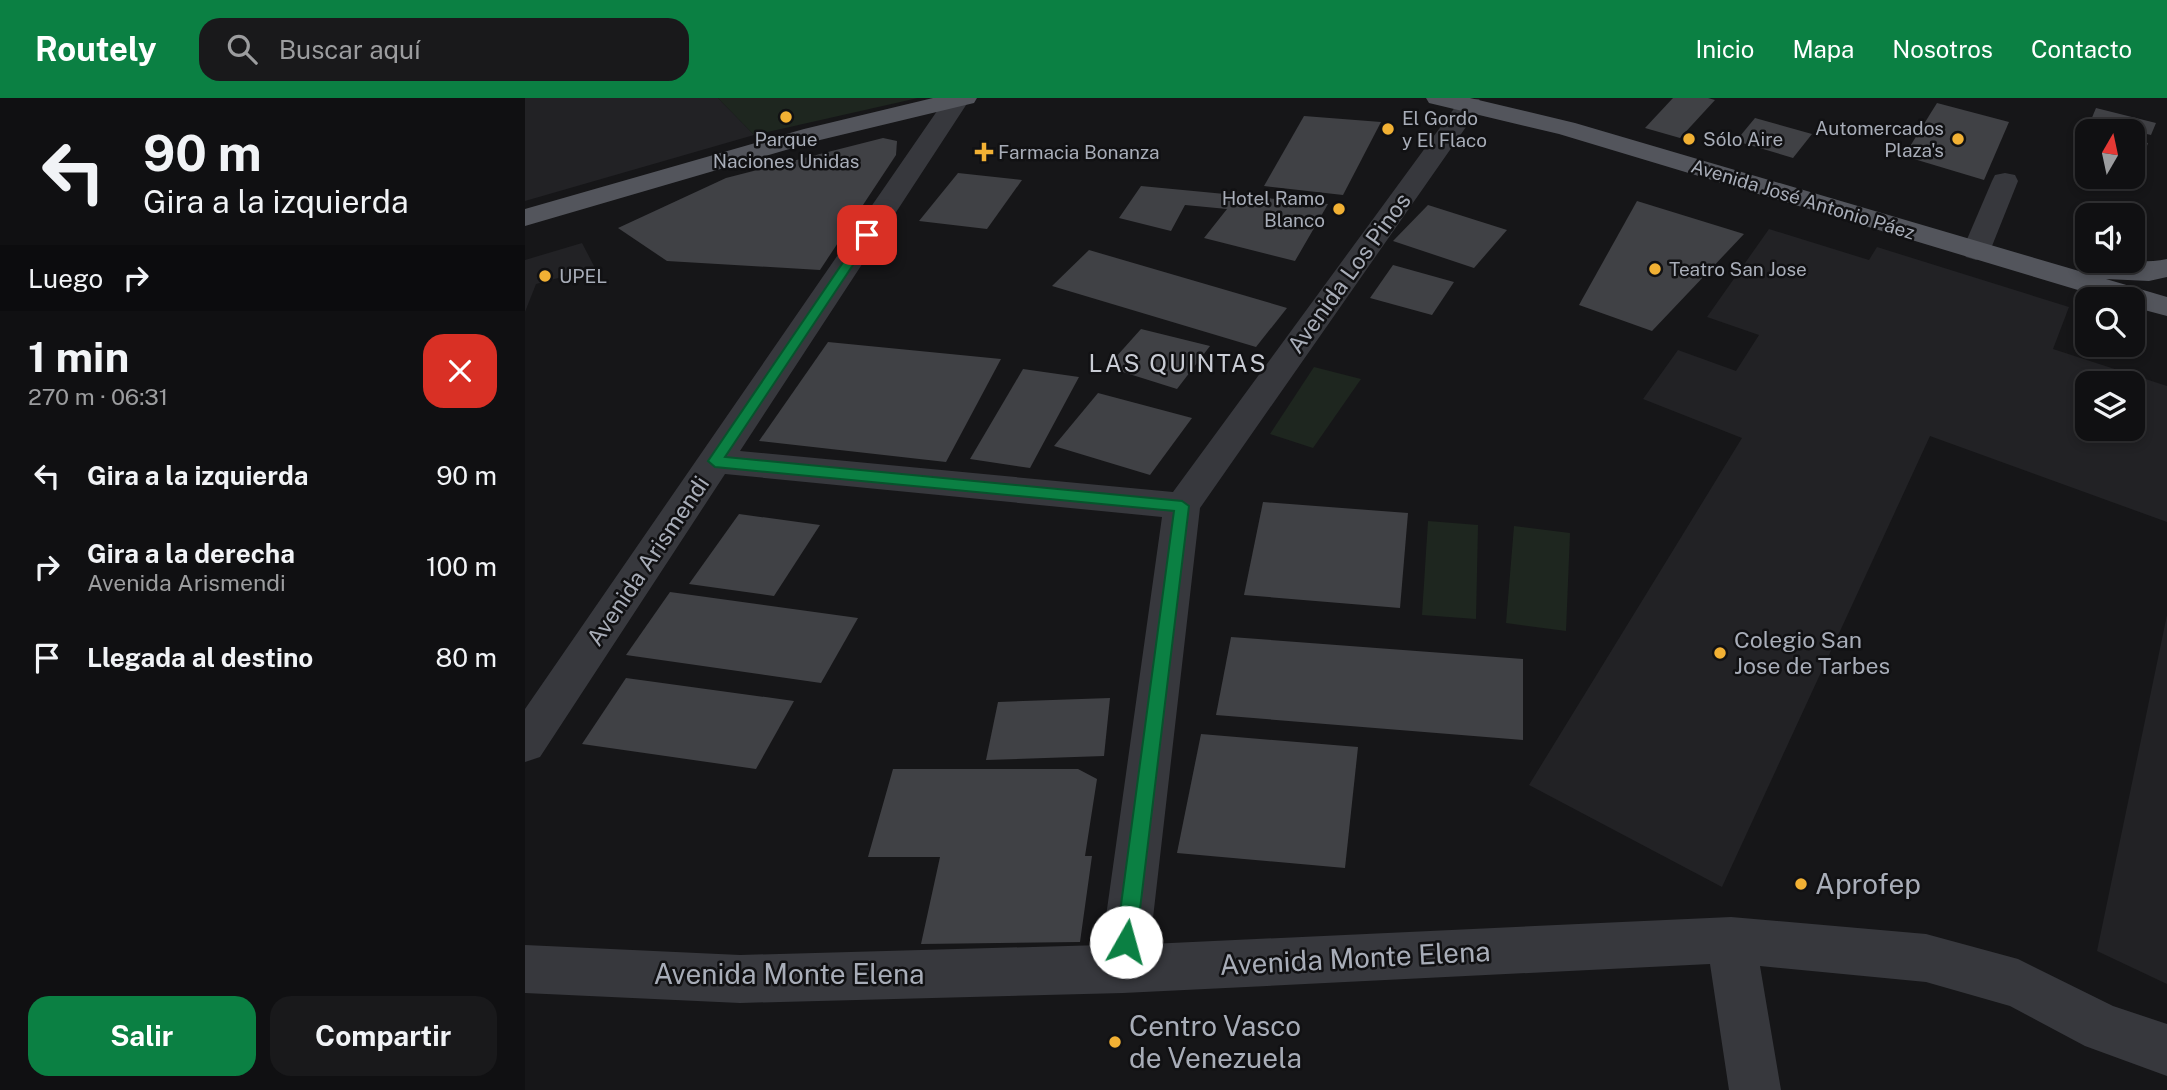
<!DOCTYPE html>
<html lang="es">
<head>
<meta charset="utf-8">
<style>
	:root { --surface:#101012; --page:#19191b; --text:#f1f3f6; --muted:#9c9d9f; --line:#303032; --accent:#0b8043 }
	body { margin:0; font-family:"Public Sans",sans-serif; background:var(--page); color:var(--text); height:100vh; display:flex; flex-direction:column; font-size:26px; white-space:nowrap }
	* { box-sizing:border-box; margin:0 }
	p { font-size:23px; color:var(--muted) }
	.icon { flex:none; width:38px; height:38px; fill:none; stroke:currentColor; stroke-width:2; stroke-linecap:round; stroke-linejoin:round }
	.map { position:relative; flex:1; overflow:hidden }
	.panel { display:flex; flex-direction:column; background:var(--surface); width:525px }
	.panel>* { flex:none }
	.hud { background:#101012; color:var(--text); overflow:hidden }
	.needle { width:46px; rotate:9deg }
	.tools { position:absolute; left:1550px; top:21px; display:grid; gap:14px }
	.tools a { display:grid; place-items:center; width:70px; height:70px; border-radius:14px; background:var(--surface); box-shadow:0 4px 10px #0003,0 0 0 2px var(--line); font-size:35px }
	.pin { position:absolute; display:grid; place-items:center; width:60px; height:60px; color:#fff; margin:-30px; border-radius:14px; box-shadow:0 4px 10px #0006 }
	.me { position:absolute; width:77px; margin:-38px; rotate:7deg; stroke-linejoin:round; filter:drop-shadow(0 0 5px #0008) }
	.turn { display:flex; align-items:center; gap:24px; height:147px; padding:0 28px; font-size:32px }
	.turn .icon { width:91px; height:91px; stroke-width:2.5 }
	.turn b { display:block; font-size:49px; line-height:60px }
	.then { display:flex; align-items:center; height:66px; padding:0 28px; background:#0003; gap:14px; font-size:26px }
	.round { display:grid; place-items:center; flex:none; width:74px; height:74px; border-radius:21px; background:var(--page) }
	.overview { display:flex; align-items:center; justify-content:space-between; height:119px; padding:0 28px }
	h1 { font-size:42px; font-weight:700; line-height:52px }
	.primary-button { display:flex; gap:14px; margin-top:auto; padding:14px 28px }
	.primary-button a { flex:1; height:80px; border-radius:21px; background:var(--accent); color:#fff; font-size:28px; font-weight:700; line-height:80px; text-align:center }
	.primary-button a+a { background:var(--page); color:var(--text) }
	ul { padding:0; list-style:none }
	li { display:flex; align-items:center; gap:21px; height:91px; padding:0 28px }
	li div { flex:1 }
	li b { display:block; font-size:26px }
	li em { font-style:normal }
	header { display:flex; align-items:center; gap:42px; box-sizing:border-box; height:98px; padding:0 35px; background:var(--accent); color:#fff }
	header strong { font-size:33px }
	nav { display:flex; gap:38px; margin-inline-start:auto; font-size:24px }
	.search { width:490px; height:63px; background:var(--page); display:flex; align-items:center; gap:18px; box-sizing:border-box; padding:0 24px; border-radius:21px; color:var(--muted); font-size:26px }
	main { display:flex; flex:1; min-height:0 }
	.map>svg:first-child { display:block }
</style>
</head>
<body>
<header>
<strong>Routely</strong>
<div class="search"><svg class="icon" aria-label="search" viewBox="0 0 24 24"><circle cx="10" cy="10" r="6"/><path d="M15 15l6 6"/></svg>Buscar aquí</div>
<nav><a>Inicio</a><a>Mapa</a><a>Nosotros</a><a>Contacto</a></nav>
</header>
<main>
<section class="panel">
<div class="hud">
<div class="turn"><svg class="icon" aria-label="left" viewBox="0 0 24 24"><path d="M17 20v-9H6M10 6l-5 5 5 5"/></svg><div><b>90 m</b>Gira a la izquierda</div></div>
<div class="then">Luego<svg class="icon" aria-label="right" viewBox="0 0 24 24"><path d="M7 20v-9h11M14 6l5 5-5 5"/></svg></div>
</div>
<div class="overview"><div><h1>1 min</h1><p>270 m · 06:31</p></div><a class="round" style="background:#d93025;color:#fff"><svg class="icon" aria-label="close" viewBox="0 0 24 24"><path d="M6 6l12 12M18 6L6 18"/></svg></a></div>
<ul>
<li><svg class="icon" aria-label="left" viewBox="0 0 24 24"><path d="M17 20v-9H6M10 6l-5 5 5 5"/></svg><div><b>Gira a la izquierda</b></div><em>90 m</em></li>
<li><svg class="icon" aria-label="right" viewBox="0 0 24 24"><path d="M7 20v-9h11M14 6l5 5-5 5"/></svg><div><b>Gira a la derecha</b><p>Avenida Arismendi</p></div><em>100 m</em></li>
<li><svg class="icon" aria-label="arrive" viewBox="0 0 24 24"><path d="M6 21V4h12l-3 4 3 4H6"/></svg><div><b>Llegada al destino</b></div><em>80 m</em></li>
</ul>
<div class="primary-button"><a>Salir</a><a>Compartir</a></div>
</section>
<div class="map">
<svg width="1642" height="992" viewBox="0 0 1642 992">
	<rect width="100%" height="100%" fill="#161618"/>
	<g fill="#222225" fill-rule="evenodd">
		<polygon points="0,0 193,0 229,37 0,103"/>
		<path d="M1244,131L1344,162L1352,149L1544,209L1528,251L1642,288V424L1405,338L1197,789L1004,687L1217,340L1118,301L1153,252L1211,273L1234,237L1182,219ZM1563,285H1608V331H1563Z"/>
		<polygon points="57,145 70,170 11,186 0,214 0,162"/>
		<polygon points="1642,517 1642,886 1572,853"/>
	</g>
	<g fill="#1e261f">
		<polygon points="193,0 393,0 229,37"/>
		<polygon points="789,269 836,281 788,350 745,336"/>
		<polygon points="903,423 953,427 951,521 897,517"/>
		<polygon points="989,428 1045,435 1041,533 981,525"/>
	</g>
	<g fill="#404145">
		<polygon points="1148,0 1183,0 1190,2 1155,40 1120,30"/>
		<polygon points="1412,5 1484,24 1459,82 1379,58"/>
		<polygon points="1571,10 1631,25 1626,37 1605,32 1590,33 1592,28 1566,22"/>
		<polygon points="779,18 856,24 818,97 739,88"/>
		<polygon points="1230,20 1287,36 1268,60 1211,43"/>
		<polygon points="358,40 372,43 371,57 295,172 142,163 93,130 201,80"/>
		<polygon points="1608,42 1623,45 1618,59 1608,56"/>
		<polygon points="433,75 497,82 462,131 394,123"/>
		<polygon points="616,88 803,106 770,163 679,140 702,111 660,107 646,133 594,120"/>
		<polygon points="1112,103 1219,136 1127,233 1054,207"/>
		<polygon points="903,107 982,132 949,170 868,143"/>
		<polygon points="564,152 762,210 731,249 527,188"/>
		<polygon points="868,167 929,184 907,217 845,200"/>
		<polygon points="616,231 685,248 652,291 582,269"/>
		<polygon points="303,244 476,261 421,364 234,343"/>
		<polygon points="498,271 554,279 505,370 445,361"/>
		<polygon points="573,295 667,320 625,377 529,348"/>
		<polygon points="738,404 883,415 875,510 719,497"/>
		<polygon points="214,416 295,427 249,498 164,486"/>
		<polygon points="145,494 333,520 296,585 101,557"/>
		<polygon points="706,539 998,561 998,642 691,617"/>
		<polygon points="101,580 269,603 231,671 57,646"/>
		<polygon points="585,600 579,658 461,662 473,604"/>
		<polygon points="676,636 833,649 820,770 652,755"/>
		<polygon points="368,671 553,671 572,681 560,758 567,758 555,844 396,846 415,759 343,759"/>
	</g>
	<g fill="none" stroke-linecap="round" stroke-linejoin="round">
		<g fill="#37383d" fill-rule="evenodd">
			<polygon points="421,0 445,1 215,353 648,394 936,1 954,1 957,6 675,410 625,846 1206,819 1401,836 1493,861 1588,908 1642,926 1642,978 1560,948 1485,908 1401,884 1235,868 1256,992 1204,992 1185,866 598,895 215,905 0,895 0,847 215,857 577,847 637,419 200,376 15,659 0,664 0,611"/>
			<polygon points="1480,75 1490,77 1493,83 1465,153 1461,159 1451,162 1441,159 1437,153 1467,83 1470,77"/>
		</g>
		<g fill="#53555c" fill-rule="evenodd">
			<polygon points="408,0 452,0 449,5 295,42 0,128 0,111 279,31"/>
			<path d="M901,0H945L1050,25L1554,173L1558,166C1585,159 1614,167 1642,161V179L1624,183L1581,181L1642,199V218L1608,209V201H1583L1034,36L904,5Z"/>
		</g>
	</g>
	<polygon fill="#0b8043" stroke="#07532c" stroke-width="2" points="338,135 348,137 200,359 657,403 664,408 611,844 608,851 601,854 594,851 591,844 649,413 190,369 183,363"/>
	<g fill="#f2b134" stroke="#111113" stroke-width="2.5">
		<circle cx="261" cy="19" r="7"/>
		<circle cx="863" cy="31" r="7"/>
		<circle cx="1164" cy="41" r="7"/>
		<circle cx="1433" cy="41" r="7"/>
		<path d="M455.5 43.5h7v7h7v7h-7v7h-7v-7h-7v-7h7z"/>
		<circle cx="814" cy="111" r="7"/>
		<circle cx="1130" cy="171" r="7"/>
		<circle cx="20" cy="178" r="7"/>
		<circle cx="1195" cy="555" r="7"/>
		<circle cx="1276" cy="786" r="7"/>
		<circle cx="590" cy="944" r="7"/>
	</g>
	<g text-anchor="middle" stroke-width="5" stroke-linejoin="round" paint-order="stroke">
		<g font-size="19" fill="#a8adb8" stroke="#111113" text-anchor="start">
			<text x="877" y="27">El Gordo<tspan x="877" dy="22">y El Flaco</tspan></text>
			<text x="1419" y="37" text-anchor="end">Automercados<tspan x="1419" dy="22">Plaza's</tspan></text>
			<text x="261" y="48" text-anchor="middle">Parque<tspan x="261" dy="22">Naciones Unidas</tspan></text>
			<text x="1178" y="48">Sólo Aire</text>
			<text x="473" y="61">Farmacia Bonanza</text>
			<text x="800" y="107" text-anchor="end">Hotel Ramo<tspan x="800" dy="22">Blanco</tspan></text>
			<text x="1144" y="178">Teatro San Jose</text>
			<text x="34" y="185">UPEL</text>
		</g>
		<g font-size="19" fill="#a8adb8" stroke="#111113">
			<text transform="translate(1278 101) rotate(17)" y="7">Avenida José Antonio Páez</text>
		</g>
		<g font-size="23" fill="#a8adb8" stroke="#111113">
			<text transform="translate(824 175) rotate(-54)" y="8">Avenida Los Pinos</text>
			<text transform="translate(123 463) rotate(-56)" y="8">Avenida Arismendi</text>
		</g>
		<g font-size="23" fill="#a8adb8" stroke="#111113" text-anchor="start">
			<text x="1209" y="550">Colegio San<tspan x="1209" dy="26">Jose de Tarbes</tspan></text>
		</g>
		<g font-size="24" letter-spacing="2" fill="#c9ccd4" stroke="#111113">
			<text x="653" y="274">LAS QUINTAS</text>
		</g>
		<g font-size="28" fill="#a8adb8" stroke="#111113" text-anchor="start">
			<text x="1290" y="796">Aprofep</text>
			<text x="604" y="938">Centro Vasco<tspan x="604" dy="32">de Venezuela</tspan></text>
		</g>
		<g font-size="28" fill="#a8adb8" stroke="#111113">
			<text transform="translate(830 860) rotate(-3)" y="10">Avenida Monte Elena</text>
			<text x="264" y="886">Avenida Monte Elena</text>
		</g>
	</g>
</svg>
<div class="tools">
<a><svg class="needle" viewBox="-14 -14 28 28"><path d="M0-13l5 13h-10z" fill="#e53935"/><path d="M0 13l5-13h-10z" fill="#9c9d9f"/></svg></a>
<a><svg class="icon" aria-label="sound" viewBox="0 0 24 24"><path d="M4 9h4l5-4v14l-5-4H4zM17 9q2 3 0 6"/></svg></a>
<a><svg class="icon" aria-label="search" viewBox="0 0 24 24"><circle cx="10" cy="10" r="6"/><path d="M15 15l6 6"/></svg></a>
<a><svg class="icon" aria-label="layers" viewBox="0 0 24 24"><path d="M12 4l9 5-9 5-9-5zM3 14l9 5 9-5"/></svg></a>
</div>
<div class="pin" style="left:342px;top:137px;background:#d93025"><svg class="icon" aria-label="arrive" viewBox="0 0 24 24"><path d="M6 21V4h12l-3 4 3 4H6"/></svg></div>
<svg class="me" style="left:601px;top:844px" viewBox="-20 -20 40 40"><circle r="19" fill="#fff"/><path d="M0-13L10 11 0 6-10 11z" fill="#0b8043"/></svg>
</div>
</main>
</body>
</html>
